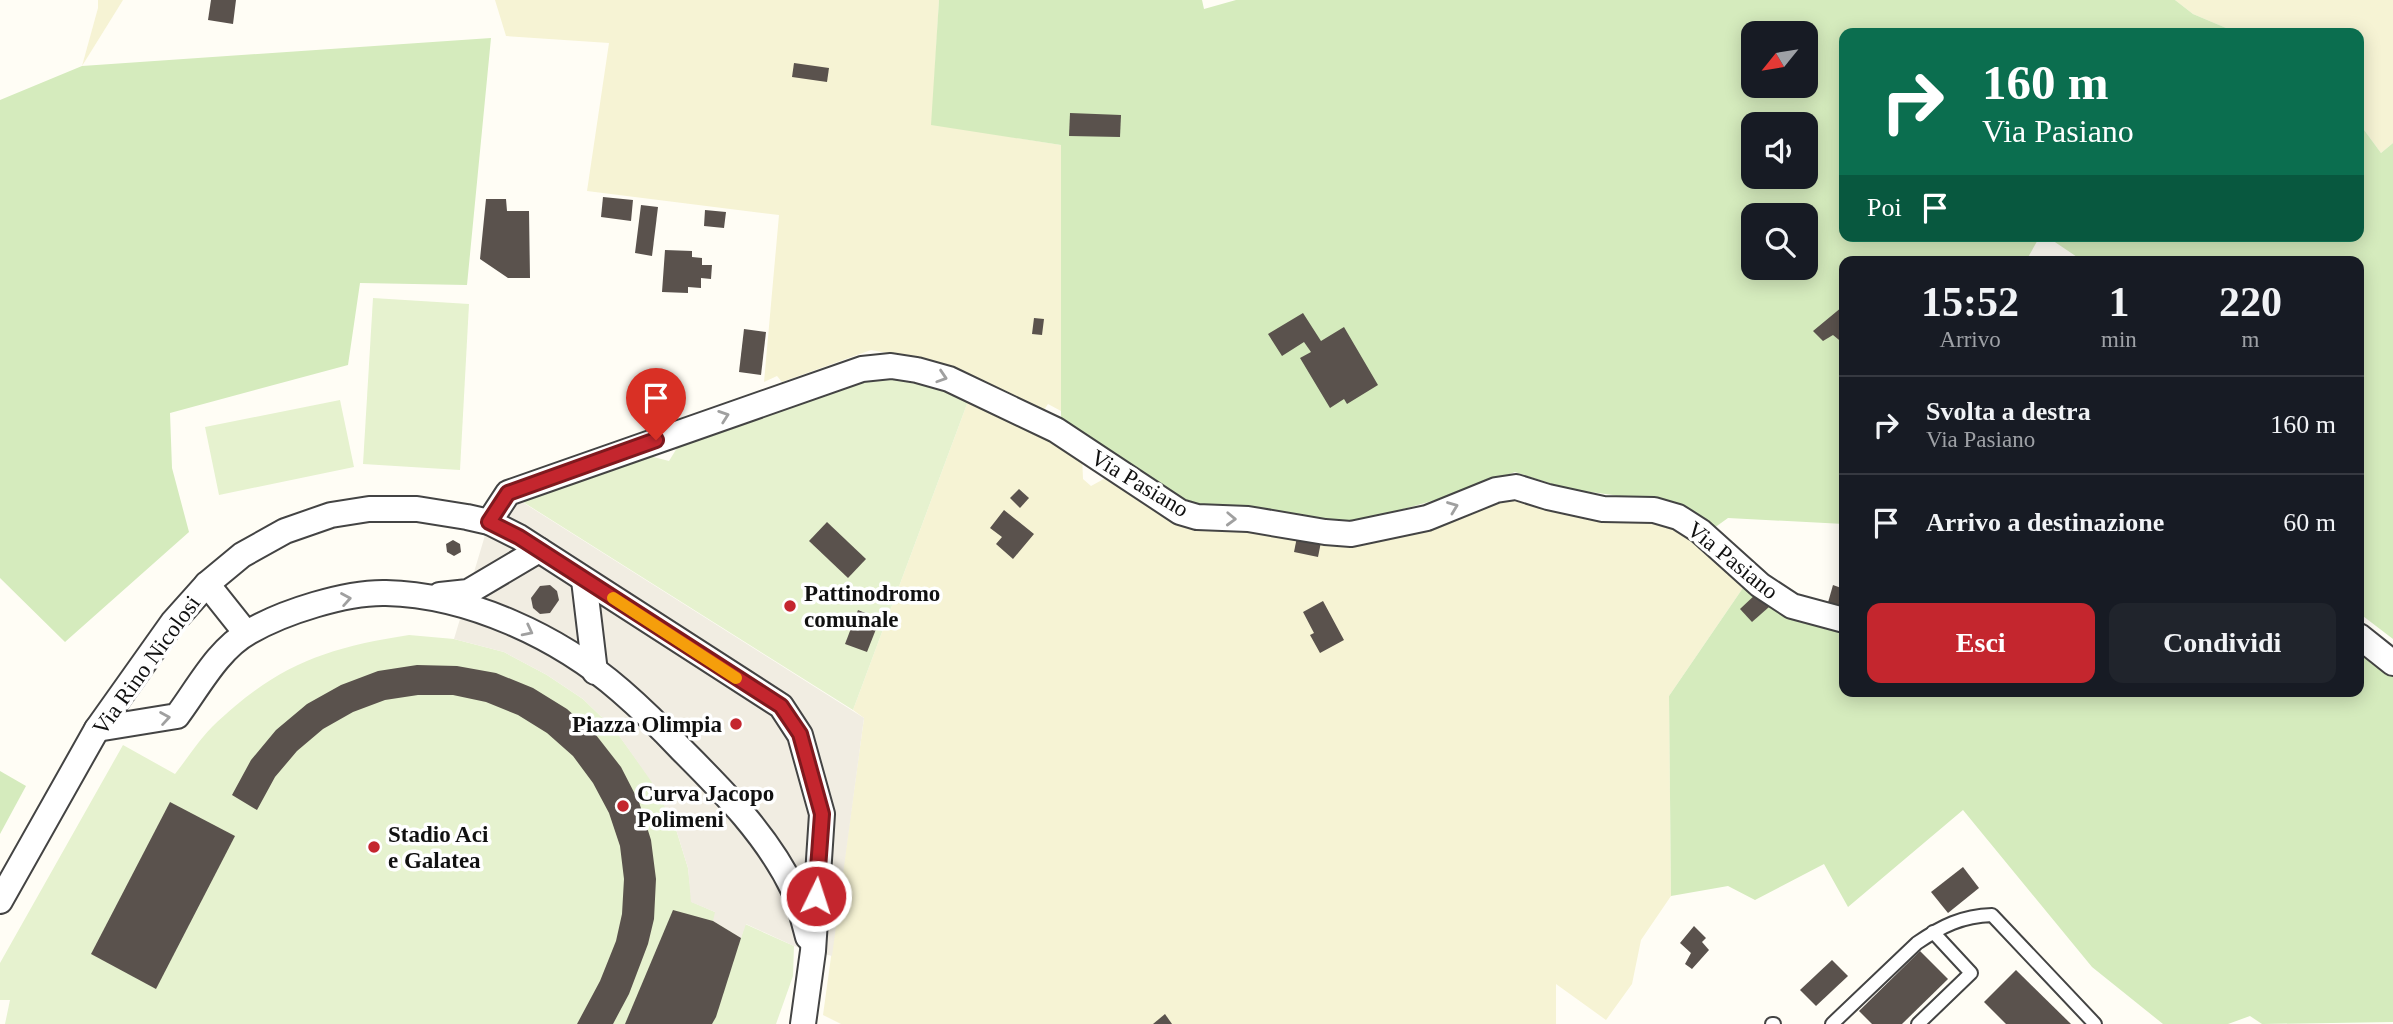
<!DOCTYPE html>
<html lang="it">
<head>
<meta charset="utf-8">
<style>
	:root { --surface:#171b24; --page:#20242c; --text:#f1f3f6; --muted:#9ea1a6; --line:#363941; --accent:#c4262e }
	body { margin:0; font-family:Georgia,serif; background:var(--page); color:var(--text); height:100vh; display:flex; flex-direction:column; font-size:26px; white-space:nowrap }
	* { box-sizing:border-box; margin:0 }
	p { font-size:23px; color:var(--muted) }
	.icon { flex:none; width:38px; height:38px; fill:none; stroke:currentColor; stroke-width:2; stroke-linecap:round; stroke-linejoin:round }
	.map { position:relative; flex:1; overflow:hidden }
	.details { position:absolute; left:1839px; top:256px; width:525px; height:441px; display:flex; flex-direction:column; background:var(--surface); border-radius:14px; box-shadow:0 4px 18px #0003 }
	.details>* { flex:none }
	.guide { position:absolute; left:1839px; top:28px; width:525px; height:214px; border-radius:14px; box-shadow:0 4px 18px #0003; background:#0b6e4f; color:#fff; overflow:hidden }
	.needle { width:46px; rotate:240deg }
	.tools { position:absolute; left:1741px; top:21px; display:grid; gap:14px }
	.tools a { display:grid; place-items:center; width:77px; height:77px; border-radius:14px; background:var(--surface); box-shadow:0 4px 18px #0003; font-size:35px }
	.pin { position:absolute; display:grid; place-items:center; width:60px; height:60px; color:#fff; margin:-72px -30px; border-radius:50% 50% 50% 0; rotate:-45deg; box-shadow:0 0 7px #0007 }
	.pin .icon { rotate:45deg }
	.me { position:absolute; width:77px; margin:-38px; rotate:4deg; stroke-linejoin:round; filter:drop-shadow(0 0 5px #0008) }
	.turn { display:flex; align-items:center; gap:24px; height:147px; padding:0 28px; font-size:32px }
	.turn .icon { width:91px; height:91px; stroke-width:2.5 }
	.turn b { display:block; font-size:49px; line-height:60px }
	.then { display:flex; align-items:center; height:66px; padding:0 28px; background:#0003; gap:14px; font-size:26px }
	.eta { display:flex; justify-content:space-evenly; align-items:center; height:119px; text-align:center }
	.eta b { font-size:42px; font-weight:600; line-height:49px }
	.action { display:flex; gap:14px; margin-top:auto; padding:14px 28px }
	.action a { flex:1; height:80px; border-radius:14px; background:var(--accent); color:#fff; font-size:28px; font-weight:600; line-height:80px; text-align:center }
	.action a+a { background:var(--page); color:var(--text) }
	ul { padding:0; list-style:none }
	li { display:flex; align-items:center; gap:21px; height:98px; padding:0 28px; border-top:2px solid var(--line) }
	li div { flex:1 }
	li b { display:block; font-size:26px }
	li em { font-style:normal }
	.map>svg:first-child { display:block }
</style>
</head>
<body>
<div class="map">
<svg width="2393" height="1024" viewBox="0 0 2393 1024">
	<rect width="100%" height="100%" fill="#fffdf5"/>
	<g fill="#f6f3d4">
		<polygon points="98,0 123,0 82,66 98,8"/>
		<polygon points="495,0 939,0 932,124 1061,145 1061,411 1048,404 1042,413 925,360 871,350 782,382 777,376 764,382 779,215 587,191 609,43 506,36"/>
		<polygon points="2175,0 2393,0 2393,143 2381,153 2359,123 2359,33 2238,33 2193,14"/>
		<polygon points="970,396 1082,455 1083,479 1091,486 1111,475 1175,518 1352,539 1497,496 1676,523 1747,582 1669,696 1671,896 1641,940 1632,984 1606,1020 1556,984 1556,1024 841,1024 823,1015 864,718 853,710"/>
	</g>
	<g fill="#d5ebbd" fill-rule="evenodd">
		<path d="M939,0H1202L1204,9L1236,0H2175L2193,14L2238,33H1844V236H2040L2026,261H1844V524L1728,518L1714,528L1673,503L1568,489L1515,472L1453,495L1379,516L1344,522L1242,505L1206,507L1183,500L1061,420V145L931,125ZM1754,33H1806V86H1754ZM1754,124H1806V177H1754ZM1754,215H1806V268H1754Z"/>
		<polygon points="491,38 467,285 360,283 348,365 170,413 172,468 189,532 65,642 0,578 0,100 82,66"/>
		<polygon points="2359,123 2381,153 2393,143 2393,639 2359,613 2359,261 2083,261 2046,236 2359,236"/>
		<polygon points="1747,582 1782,614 1844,629 1844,691 2359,691 2359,646 2393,673 2393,1022 2262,1024 2250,1016 2228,1024 2163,1024 2092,967 1963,810 1848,907 1824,864 1755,900 1728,886 1671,896 1669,696"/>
		<polygon points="0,771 26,786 0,834"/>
	</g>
	<g fill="#e6f2cf">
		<polygon points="373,298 469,304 460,470 363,464"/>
		<polygon points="895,372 970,396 853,710 523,502 545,486 642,454 669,461 685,435"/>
		<polygon points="340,400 354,467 219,495 205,427"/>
		<path d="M409,635L454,639L504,652L547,675L583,699L615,730L652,781L675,826L688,868L692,902L715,912L741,938L745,924L794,946L793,976L776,1024H5L10,1000H0V963L123,745L175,774C187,759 198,741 212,727C275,666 324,648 409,635Z"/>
	</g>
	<polygon fill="#f1ede2" points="508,493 864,718 832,956 794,946 746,924 741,938 713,921 715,912 691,902 688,868 675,826 651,781 615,730 583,699 547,675 504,652 454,639 489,522"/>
	<g fill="#5a524d">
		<polygon points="211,0 236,0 233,24 208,20"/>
		<polygon points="794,63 829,68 827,82 792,77"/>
		<polygon points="1070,113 1121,115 1120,137 1069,136"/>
		<polygon points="603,197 633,200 631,221 601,217"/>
		<polygon points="486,199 506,199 507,211 529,211 530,278 508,278 480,259"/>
		<polygon points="641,205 658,207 652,256 635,253"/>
		<polygon points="705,210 726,212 724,228 704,226"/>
		<polygon points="665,250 692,251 692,257 702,258 702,265 712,265 711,279 701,278 701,288 688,287 688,293 662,292"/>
		<polygon points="1842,307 1844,310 1844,344 1833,335 1823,341 1813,331"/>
		<polygon points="1303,313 1321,341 1344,327 1378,385 1347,404 1344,399 1330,408 1300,358 1311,352 1304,342 1282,356 1268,334"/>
		<polygon points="1034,318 1044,319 1042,335 1032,334"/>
		<polygon points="744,329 766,332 761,375 739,372"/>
		<polygon points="1019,489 1029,498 1020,508 1010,498"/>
		<polygon points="1004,510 1034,534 1013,559 996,544 1002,537 990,528"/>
		<polygon points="827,522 866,559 848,578 809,541"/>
		<polygon points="1298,532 1322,537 1318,557 1294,552"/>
		<polygon points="453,540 460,544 461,552 454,556 447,552 446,544"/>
		<polygon points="550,585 557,591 559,600 550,613 540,614 533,608 531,598 540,586"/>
		<polygon points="1833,585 1844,589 1844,611 1827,606"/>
		<polygon points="1757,593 1769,607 1752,622 1740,609"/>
		<polygon points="1323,601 1344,640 1320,653 1310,635 1314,633 1303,612"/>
		<polygon points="858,610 880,619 867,652 845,644"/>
		<polygon points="417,665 457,666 496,673 533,688 567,709 596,735 621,767 639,802 651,840 656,879 654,919 648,944 629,994 613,1024 577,1024 600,981 616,941 622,914 624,879 620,846 609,813 593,783 573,756 547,733 518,715 486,702 453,695 418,695 385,700 353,712 323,729 297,751 275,777 257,810 232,795 251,760 276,730 307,704 341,685 378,671"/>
		<polygon points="170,802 235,836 156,989 91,954"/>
		<polygon points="1963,867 1979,888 1948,913 1931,892"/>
		<polygon points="673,910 713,921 741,938 716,1017 712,1024 625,1024"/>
		<polygon points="1694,926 1706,938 1702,942 1709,950 1692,969 1685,964 1691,953 1680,943"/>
		<polygon points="1920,951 1948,979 1902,1024 1872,1024 1859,1011"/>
		<polygon points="1832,960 1848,976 1816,1006 1800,990"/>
		<polygon points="2016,970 2071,1024 2006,1024 1984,1002"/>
		<polygon points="1165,1014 1172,1024 1153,1024"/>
	</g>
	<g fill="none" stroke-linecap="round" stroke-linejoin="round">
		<defs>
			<g id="service">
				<polyline points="1772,1024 1774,1024"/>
				<path d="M1832,1024L1917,943C1942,926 1962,916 1992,915L2095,1024"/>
				<polyline points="1918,1024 1971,973 1933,932"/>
			</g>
			<g id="minor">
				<polyline points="489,522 508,493 862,369 891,366 917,370 949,379 1056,430 1180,512 1197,517 1248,519 1325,532 1351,534 1427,518 1496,490 1516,487 1548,497 1603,509 1654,510 1678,517 1700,531 1760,585 1792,606 1844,620"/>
				<polyline points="584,580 595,672"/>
				<polyline points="207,584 246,633"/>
				<polyline points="440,595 468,592 539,550"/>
				<polyline points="2359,636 2393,663"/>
				<path d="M97,729L177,716C198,688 218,649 249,632C283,612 346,592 386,593C469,595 559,637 621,691C643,710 663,730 682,750C724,792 768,836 794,891C800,905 804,922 808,937"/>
				<polyline points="0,901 97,729 173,622 207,584 242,555 285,531 331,515 369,509 417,509 467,517 489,522 519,537 781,706 800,735 822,814 813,951 803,1024"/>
			</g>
		</defs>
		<use href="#service" stroke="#444" stroke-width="16"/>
		<use href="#minor" stroke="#444" stroke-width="28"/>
		<use href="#service" stroke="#fff" stroke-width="12"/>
		<use href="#minor" stroke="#fff" stroke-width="24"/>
	</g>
	<defs><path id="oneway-chevron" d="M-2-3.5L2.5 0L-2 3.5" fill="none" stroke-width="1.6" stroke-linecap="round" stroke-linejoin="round" transform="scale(1.75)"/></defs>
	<g stroke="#a0a0a0">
		<use href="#oneway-chevron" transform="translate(942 377) rotate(18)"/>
		<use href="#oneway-chevron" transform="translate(724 416) rotate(-19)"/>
		<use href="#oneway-chevron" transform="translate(1453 507) rotate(-21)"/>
		<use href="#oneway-chevron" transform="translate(1231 519) rotate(2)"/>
		<use href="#oneway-chevron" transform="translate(346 599) rotate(-10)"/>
		<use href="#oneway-chevron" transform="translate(528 631) rotate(27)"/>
		<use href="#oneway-chevron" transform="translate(165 718) rotate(-9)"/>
	</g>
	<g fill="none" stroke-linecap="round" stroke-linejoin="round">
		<defs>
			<polyline id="route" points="656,440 508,493 489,522 519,537 781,706 800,734 822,814 816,896"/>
		</defs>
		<use href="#route" stroke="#7f191e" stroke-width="18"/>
		<use href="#route" stroke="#c4262e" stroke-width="12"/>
		<polyline stroke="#f59e0b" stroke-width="12" points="613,598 736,678"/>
	</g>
	<g fill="#c4262e" stroke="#fff" stroke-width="2.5">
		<circle cx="790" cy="606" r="7"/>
		<circle cx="736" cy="724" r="7"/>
		<circle cx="623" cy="806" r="7"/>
		<circle cx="374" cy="847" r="7"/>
	</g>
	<g text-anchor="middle" stroke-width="7" stroke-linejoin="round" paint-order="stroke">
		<g font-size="23" fill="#111" stroke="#fff">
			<text transform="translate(1140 483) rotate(31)" y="8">Via Pasiano</text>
			<text transform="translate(1733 560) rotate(39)" y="8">Via Pasiano</text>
			<text transform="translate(146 665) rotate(-54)" y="8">Via Rino Nicolosi</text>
		</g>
		<g font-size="23" font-weight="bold" fill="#111" stroke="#fff" text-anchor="start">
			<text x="804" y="601">Pattinodromo<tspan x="804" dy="26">comunale</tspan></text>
			<text x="722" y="732" text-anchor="end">Piazza Olimpia</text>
			<text x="637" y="801">Curva Jacopo<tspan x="637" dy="26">Polimeni</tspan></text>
			<text x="388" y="842">Stadio Aci<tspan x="388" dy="26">e Galatea</tspan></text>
		</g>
	</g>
</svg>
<div class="tools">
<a><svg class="needle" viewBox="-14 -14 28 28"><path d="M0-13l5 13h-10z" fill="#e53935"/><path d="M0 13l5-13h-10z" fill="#9ea1a6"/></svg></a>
<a><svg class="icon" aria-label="sound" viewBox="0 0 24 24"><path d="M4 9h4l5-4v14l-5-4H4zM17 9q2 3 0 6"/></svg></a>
<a><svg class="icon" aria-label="search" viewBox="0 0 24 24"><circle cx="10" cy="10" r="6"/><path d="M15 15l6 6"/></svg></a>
</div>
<div class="pin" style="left:656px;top:440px;background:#d93025"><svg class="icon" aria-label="arrive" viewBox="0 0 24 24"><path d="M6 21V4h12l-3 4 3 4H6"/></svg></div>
<svg class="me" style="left:816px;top:896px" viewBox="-20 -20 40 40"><circle r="17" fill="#c4262e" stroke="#fff" stroke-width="3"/><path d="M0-11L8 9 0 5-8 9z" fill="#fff"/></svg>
<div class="guide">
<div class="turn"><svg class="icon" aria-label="right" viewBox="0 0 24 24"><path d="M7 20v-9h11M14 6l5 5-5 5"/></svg><div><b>160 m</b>Via Pasiano</div></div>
<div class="then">Poi<svg class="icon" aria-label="arrive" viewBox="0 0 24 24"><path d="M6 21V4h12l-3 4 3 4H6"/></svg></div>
</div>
<section class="details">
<div class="eta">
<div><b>15:52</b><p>Arrivo</p></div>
<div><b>1</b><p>min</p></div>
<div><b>220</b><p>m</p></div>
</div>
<ul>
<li><svg class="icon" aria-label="right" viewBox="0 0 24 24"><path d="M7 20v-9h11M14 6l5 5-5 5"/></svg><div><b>Svolta a destra</b><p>Via Pasiano</p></div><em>160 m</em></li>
<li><svg class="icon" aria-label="arrive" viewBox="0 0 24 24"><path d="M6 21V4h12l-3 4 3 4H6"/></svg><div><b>Arrivo a destinazione</b></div><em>60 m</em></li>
</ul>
<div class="action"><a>Esci</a><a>Condividi</a></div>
</section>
</div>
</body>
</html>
